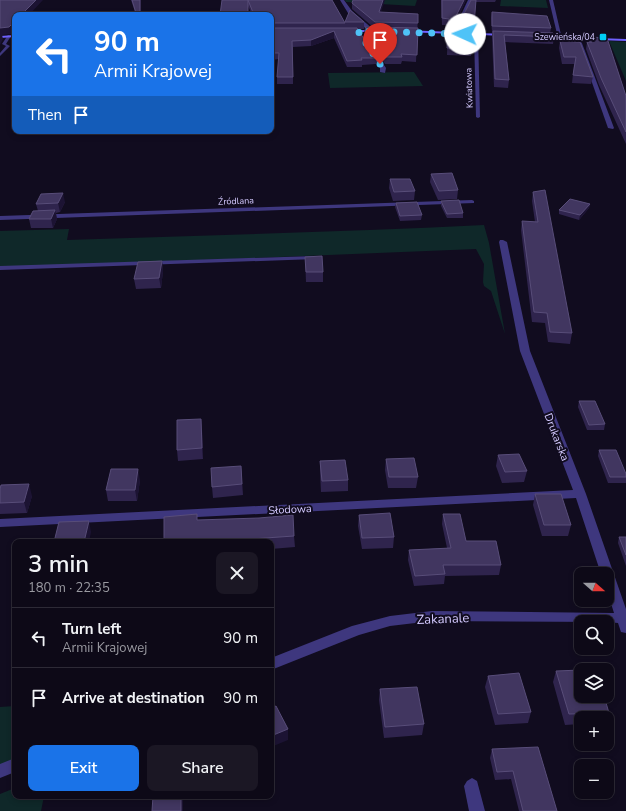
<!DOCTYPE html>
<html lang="en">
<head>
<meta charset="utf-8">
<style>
	:root { --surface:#0d0917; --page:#1b1724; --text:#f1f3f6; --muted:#9a9aa1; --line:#2d2a36; --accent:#1a73e8 }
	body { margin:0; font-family:"Nunito Sans",sans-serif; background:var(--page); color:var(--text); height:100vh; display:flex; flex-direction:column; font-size:15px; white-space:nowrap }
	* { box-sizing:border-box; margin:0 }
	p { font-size:13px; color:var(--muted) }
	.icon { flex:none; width:22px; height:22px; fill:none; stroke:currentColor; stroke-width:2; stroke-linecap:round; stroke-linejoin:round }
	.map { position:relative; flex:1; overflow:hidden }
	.sheet { position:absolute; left:12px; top:539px; width:262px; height:260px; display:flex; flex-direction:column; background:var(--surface); border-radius:8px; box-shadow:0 2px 6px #0003,0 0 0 1px var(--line) }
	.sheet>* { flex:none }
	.top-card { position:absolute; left:12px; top:12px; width:262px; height:122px; border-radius:8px; box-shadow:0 2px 6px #0003,0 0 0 1px var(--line); background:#1a73e8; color:#fff; overflow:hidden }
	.needle { width:26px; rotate:111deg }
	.fabs { position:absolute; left:574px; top:567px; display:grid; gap:8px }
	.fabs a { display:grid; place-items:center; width:40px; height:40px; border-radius:8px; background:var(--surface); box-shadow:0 2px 6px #0003,0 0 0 1px var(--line); font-size:20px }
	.pin { position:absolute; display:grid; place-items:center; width:34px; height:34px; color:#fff; margin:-41px -17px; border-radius:50% 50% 50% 0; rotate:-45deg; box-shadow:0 0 4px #0007 }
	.pin .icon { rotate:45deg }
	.me { position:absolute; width:44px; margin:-22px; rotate:272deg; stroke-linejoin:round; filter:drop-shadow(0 0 3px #0008) }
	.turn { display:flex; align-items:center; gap:14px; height:84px; padding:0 16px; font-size:18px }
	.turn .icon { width:52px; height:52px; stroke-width:2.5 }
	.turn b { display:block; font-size:28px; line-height:34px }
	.then { display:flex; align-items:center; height:38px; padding:0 16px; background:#0003; gap:8px; font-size:15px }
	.round { display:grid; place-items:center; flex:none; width:42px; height:42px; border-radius:8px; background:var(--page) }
	.overview { display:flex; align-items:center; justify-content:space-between; height:68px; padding:0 16px }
	h1 { font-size:24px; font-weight:600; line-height:30px }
	.cta { display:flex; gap:8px; margin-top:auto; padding:8px 16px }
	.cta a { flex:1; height:46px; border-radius:8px; background:var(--accent); color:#fff; font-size:16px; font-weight:600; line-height:46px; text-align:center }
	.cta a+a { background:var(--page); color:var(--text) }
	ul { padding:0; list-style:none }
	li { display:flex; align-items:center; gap:12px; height:60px; padding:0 16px; border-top:1px solid var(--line) }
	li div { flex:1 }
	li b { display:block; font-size:15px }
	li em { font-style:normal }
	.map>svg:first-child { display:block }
</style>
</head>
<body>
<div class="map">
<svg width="626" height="811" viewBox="0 0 626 811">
	<rect width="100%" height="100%" fill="#110c1f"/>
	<g fill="#0f2829">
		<polygon points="345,0 417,0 415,6 346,2"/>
		<polygon points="501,0 546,0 548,8 500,6"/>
		<polygon points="609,41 626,42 626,81"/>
		<polygon points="414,72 423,86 330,88 328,73"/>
		<path d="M484,225L489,243L505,334L491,291L484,286L483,282L484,264L476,249L230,259L0,267V231L69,229L67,240C206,235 345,232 484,225Z"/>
		<polygon points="15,706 15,765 0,771 0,707"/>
		<polygon points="15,788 15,796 44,796 41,811 0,811 0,794"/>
	</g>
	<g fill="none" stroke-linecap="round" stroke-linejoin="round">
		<g fill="#3e377e" fill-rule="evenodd">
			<polygon points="476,33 478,34 480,117 478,118 476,117 474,34"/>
			<polygon points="8,35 11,36 6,44 10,46 0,56 0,53 6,46 2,44"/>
			<polygon points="314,256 316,257 316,259 0,270 0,266"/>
		</g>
		<g fill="#3e377e" fill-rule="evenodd">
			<polygon points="340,0 344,0 352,11 374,30 374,32 370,32 348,13"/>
			<polygon points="468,0 472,0 456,33 452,34"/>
			<polygon points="549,0 553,0 562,39 558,38"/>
			<polygon points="576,37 580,38 614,128 613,129 608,128"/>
			<polygon points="367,46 371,46 386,68 385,73 380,72 380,68"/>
			<polygon points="472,200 474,201 474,203 0,220 0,216"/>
			<polygon points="500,240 503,240 507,242 530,351 586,494 626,609 626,633 621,632 618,623 607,622 432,621 390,626 359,635 271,670 271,658 352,626 390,616 432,611 614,613 607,591 607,574 601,574 576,498 0,527 0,519 573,490 520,351 499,242"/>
			<polygon points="15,758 15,772 0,778 0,764"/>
			<polygon points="472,778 477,781 485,811 469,811 464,786 467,781"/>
		</g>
		<g fill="#6f61ff" fill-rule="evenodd">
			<polygon points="343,30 377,30 379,31 377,32 345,32"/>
			<polygon points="403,30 505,34 507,35 505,36 405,32"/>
			<polygon points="15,35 15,37 0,38 0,36"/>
			<polygon points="539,36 626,39 626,41 541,38"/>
		</g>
	</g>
	<g fill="#2f244d">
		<polygon points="131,0 141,0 141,15 136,15"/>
		<polygon points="222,0 332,0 345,23 350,10 364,22 364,29 357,29 376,58 376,64 362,65 362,67 347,67 334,38 311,46 293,47 293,84 277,84 277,77 279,59 271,60 271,15 252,15 248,6"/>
		<polygon points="441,0 466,0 453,29 459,29 459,24 471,0 496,0 495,2 476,2 471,56 447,55 448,25 442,25"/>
		<polygon points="352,3 381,12 418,14 416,62 402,61 401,64 385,64 364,34 365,27 373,27 352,9"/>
		<polygon points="492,12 551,28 550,33 554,37 553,44 505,42 509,80 508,88 494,87 492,37 492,32 491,18"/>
		<polygon points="590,37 626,96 626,144 599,85 586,49 587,42 589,42"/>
		<polygon points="560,41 580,42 593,77 591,84 572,83 574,64 562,64 559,48"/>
		<polygon points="431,174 458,190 457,199 438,200 430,182"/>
		<polygon points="390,179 415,191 414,200 393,201 389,188"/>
		<polygon points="533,192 572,333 570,344 548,342 545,323 532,322 521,230 522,221 535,222 532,201"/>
		<polygon points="441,201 463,213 463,218 447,218 441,206"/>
		<polygon points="65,202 60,212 56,213 57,219 53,228 31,228 29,219 38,211 36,204"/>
		<polygon points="396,203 422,215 421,220 400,221 395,207"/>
		<polygon points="590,204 589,208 579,220 559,214 559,210"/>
		<polygon points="305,257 323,272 323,282 306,282"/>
		<polygon points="162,261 163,271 161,288 136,289 134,279"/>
		<polygon points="579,401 605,424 604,430 587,430 578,407"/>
		<polygon points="201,419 202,429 203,459 178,461 177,450"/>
		<polygon points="599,450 626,474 626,483 608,483 598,456"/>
		<polygon points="498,455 527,471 524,482 502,483 496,466"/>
		<polygon points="386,459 418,477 416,488 388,488 385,470"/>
		<polygon points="320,461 348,480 348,491 321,492 320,472"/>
		<polygon points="241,466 243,495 213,498 212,487"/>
		<polygon points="140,480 137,501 108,501 106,490"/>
		<polygon points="0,489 32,496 27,513 0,514"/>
		<polygon points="535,494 571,525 568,536 542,536 533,505"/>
		<polygon points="443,514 466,541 501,565 499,575 445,576 444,584 414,586 408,560 409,550 447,548 442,524"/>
		<polygon points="359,515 394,537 393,548 362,549 358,526"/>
		<polygon points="197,520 294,536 295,547 271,549 271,542 164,542"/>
		<polygon points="619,537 626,537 626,566 618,543"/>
		<polygon points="556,671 609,713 607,718 581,718 581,724 565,725 553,682"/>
		<polygon points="488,676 531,712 528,723 495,725 485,687"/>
		<polygon points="380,689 424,724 422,735 384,738 379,700"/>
		<polygon points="492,749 557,811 519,811 511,779 495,780 490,758"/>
	</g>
	<g fill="#1c1333">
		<polygon points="36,0 43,0 29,15 21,15"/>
		<polygon points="140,0 141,0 141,15 136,15 136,13"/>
		<polygon points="383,0 385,0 379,18 379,12"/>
		<polygon points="464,0 466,0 452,31 452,24"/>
		<polygon points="15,21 15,29 11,34 2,35 3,39 0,45 0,28"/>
		<polygon points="334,31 334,38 311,46 311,40"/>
		<polygon points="63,193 65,202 60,212 58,203"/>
		<polygon points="590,204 589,208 579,220 580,215"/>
		<polygon points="55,210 57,219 53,228 51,219"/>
		<polygon points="162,261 163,271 161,288 159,278"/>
		<polygon points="201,419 202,429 203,459 202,448"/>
		<polygon points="138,469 140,480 137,501 135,490"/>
		<polygon points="29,484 32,496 27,513 24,502"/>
		<polygon points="89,521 91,532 89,542 84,542"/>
		<polygon points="288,729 288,740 271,747 271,736"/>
		<rect x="181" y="796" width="2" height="15"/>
	</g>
	<g fill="#413660" stroke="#584d79">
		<polygon points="0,0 36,0 21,15 15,15 15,21 9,27 0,28"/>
		<polygon points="132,0 140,0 140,13 136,13"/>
		<polygon points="222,0 332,0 345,23 271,23 271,15 254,15 248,0 248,15 220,15"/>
		<polygon points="353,0 383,0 379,12 418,14 418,23 375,22 352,3"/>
		<polygon points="442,0 464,0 452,24 448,24 449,19 442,18"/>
		<polygon points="471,0 476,0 474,25 459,24"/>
		<polygon points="350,10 364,22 345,22"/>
		<polygon points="492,12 547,16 551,28 492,26"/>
		<polygon points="365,27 418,28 417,55 401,54 402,57 385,57"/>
		<polygon points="271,28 357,28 376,58 361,58 362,60 347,61 334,31 311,40 292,41 293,77 277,77 279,53 271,53"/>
		<polygon points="448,29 473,30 472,49 447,48"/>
		<polygon points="493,31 553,33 554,37 504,35 509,80 495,79"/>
		<polygon points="590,37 607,38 626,96 626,132 601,78 587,42 592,42"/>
		<polygon points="560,41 580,42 593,77 573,75 576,57 564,57"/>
		<polygon points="452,173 458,190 439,191 431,174"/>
		<polygon points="390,179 410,179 415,191 394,192"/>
		<polygon points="545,190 572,333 550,332 547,313 534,312 522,221 538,222 533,192"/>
		<polygon points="63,193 58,203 36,204 41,194"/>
		<polygon points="570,199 590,204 580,215 559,210"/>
		<polygon points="459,200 463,213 447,214 441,201"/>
		<polygon points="417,202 422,215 400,216 396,203"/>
		<polygon points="55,210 51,219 29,219 33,211"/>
		<polygon points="322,256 323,272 306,272 305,257"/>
		<polygon points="162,261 159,278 134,279 138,262"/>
		<polygon points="579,401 595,401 605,424 589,425"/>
		<polygon points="201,419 202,448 177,450 177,420"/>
		<polygon points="599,450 616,450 626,474 626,477 610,477"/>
		<polygon points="519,454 527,471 505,472 498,455"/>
		<polygon points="414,458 418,477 389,477 386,459"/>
		<polygon points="345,460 348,480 322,481 320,461"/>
		<polygon points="241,466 242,484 212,487 211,468"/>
		<polygon points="111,469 138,469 135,490 106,490"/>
		<polygon points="29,484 24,502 0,503 0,489 1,485"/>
		<polygon points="535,494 561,494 571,525 544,525"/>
		<polygon points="390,513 394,537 362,538 359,515"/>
		<polygon points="197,514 197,520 259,518 293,515 294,536 251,539 251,542 164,542 164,517"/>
		<polygon points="443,514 460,514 466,541 496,541 501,565 443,565 445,574 415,576 409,550 451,548"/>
		<polygon points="89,521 84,542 54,542 59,522"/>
		<polygon points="619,537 626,537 626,555"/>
		<polygon points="581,670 581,696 604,696 609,713 569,714 556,671"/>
		<polygon points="519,673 531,712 498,714 488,676"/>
		<polygon points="417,687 424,724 385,727 380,689"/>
		<polygon points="276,706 288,729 271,736 271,708"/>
		<polygon points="538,747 557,811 523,811 513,771 497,772 492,749"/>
		<polygon points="153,796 181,796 181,811 152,811"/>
	</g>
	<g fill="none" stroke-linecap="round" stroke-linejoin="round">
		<polyline stroke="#4fc3f7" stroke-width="7" stroke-dasharray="0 12.6" points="380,64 358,31 465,34"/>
	</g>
	<rect fill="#00cdf5" stroke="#110c1f" stroke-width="1.5" x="599" y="33" width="8" height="8" rx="2"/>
	<g text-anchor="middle" stroke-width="4" stroke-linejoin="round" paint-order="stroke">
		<g font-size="9" fill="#d4caff" stroke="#110c1f" text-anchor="end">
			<text x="595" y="40">Szewieńska/04</text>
		</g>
		<g font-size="9" fill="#d4caff" stroke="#110c1f">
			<text transform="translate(469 88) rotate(-92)" y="3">Kwiatowa</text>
			<text transform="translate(236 201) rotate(-2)" y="3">Źródlana</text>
		</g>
		<g font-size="11" fill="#d4caff" stroke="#110c1f">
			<text transform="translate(557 437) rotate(69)" y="4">Drukarska</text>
			<text transform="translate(290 509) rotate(-3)" y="4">Słodowa</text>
		</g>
		<g font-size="13" fill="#d4caff" stroke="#110c1f">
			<text transform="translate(443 618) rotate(-2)" y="5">Zakanale</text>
		</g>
	</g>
</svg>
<div class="fabs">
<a><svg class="needle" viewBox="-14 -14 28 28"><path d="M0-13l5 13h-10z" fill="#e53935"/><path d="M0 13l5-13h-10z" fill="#9a9aa1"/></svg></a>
<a><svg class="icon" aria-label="search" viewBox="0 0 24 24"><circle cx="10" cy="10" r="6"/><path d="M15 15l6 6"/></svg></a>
<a><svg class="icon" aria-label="layers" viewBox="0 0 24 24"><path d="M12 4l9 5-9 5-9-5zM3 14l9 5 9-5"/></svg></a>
<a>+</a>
<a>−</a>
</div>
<div class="pin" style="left:380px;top:64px;background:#d93025"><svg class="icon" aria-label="arrive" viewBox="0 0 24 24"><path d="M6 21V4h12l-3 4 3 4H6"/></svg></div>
<svg class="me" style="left:465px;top:34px" viewBox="-20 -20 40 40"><circle r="19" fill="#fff"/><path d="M0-13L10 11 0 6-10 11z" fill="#4fc3f7"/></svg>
<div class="top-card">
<div class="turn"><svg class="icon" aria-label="left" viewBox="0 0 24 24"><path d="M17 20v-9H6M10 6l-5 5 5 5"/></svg><div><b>90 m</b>Armii Krajowej</div></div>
<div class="then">Then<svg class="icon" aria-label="arrive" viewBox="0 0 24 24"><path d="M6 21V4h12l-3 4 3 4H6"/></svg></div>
</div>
<section class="sheet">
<div class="overview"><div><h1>3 min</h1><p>180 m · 22:35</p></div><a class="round"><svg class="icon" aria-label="close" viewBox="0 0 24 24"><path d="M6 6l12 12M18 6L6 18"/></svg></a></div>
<ul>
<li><svg class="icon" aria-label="left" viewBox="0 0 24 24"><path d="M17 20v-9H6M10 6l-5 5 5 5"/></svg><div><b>Turn left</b><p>Armii Krajowej</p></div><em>90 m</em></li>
<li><svg class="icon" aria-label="arrive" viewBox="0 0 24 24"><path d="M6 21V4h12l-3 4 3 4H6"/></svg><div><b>Arrive at destination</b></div><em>90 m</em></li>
</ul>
<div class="cta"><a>Exit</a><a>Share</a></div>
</section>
</div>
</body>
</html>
